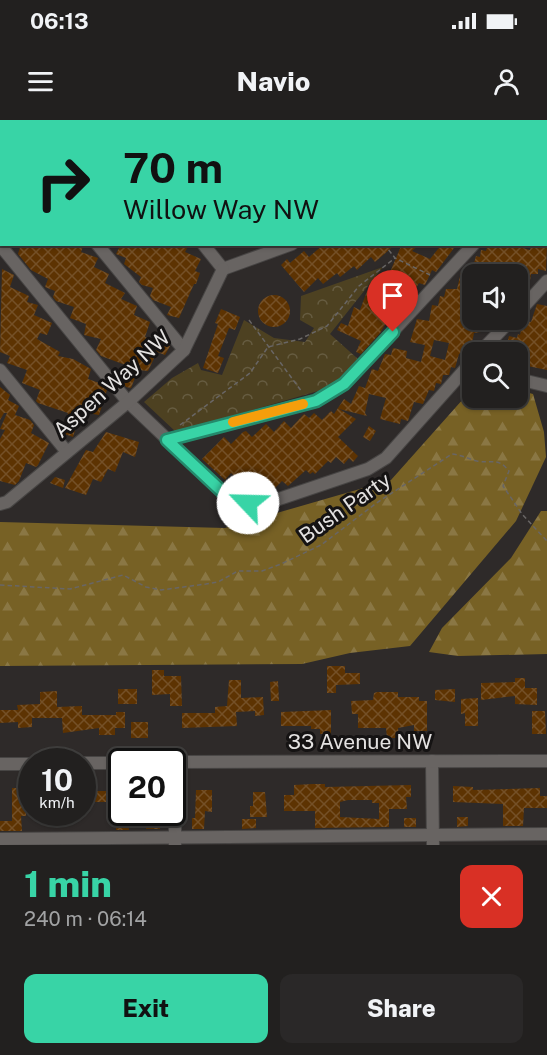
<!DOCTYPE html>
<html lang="en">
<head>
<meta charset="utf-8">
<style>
	:root { --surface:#22201f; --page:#2a2828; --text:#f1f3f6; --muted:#a2a3a4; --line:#3f3e3d; --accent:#38d4a6 }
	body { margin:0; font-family:"Public Sans",sans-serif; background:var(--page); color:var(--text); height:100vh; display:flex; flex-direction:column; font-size:22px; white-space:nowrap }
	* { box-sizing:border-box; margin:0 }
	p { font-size:20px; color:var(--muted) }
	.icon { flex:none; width:33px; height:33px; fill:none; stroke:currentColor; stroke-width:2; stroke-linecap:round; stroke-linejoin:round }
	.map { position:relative; height:725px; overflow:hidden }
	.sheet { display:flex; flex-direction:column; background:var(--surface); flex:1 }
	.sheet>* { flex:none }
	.banner { position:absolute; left:0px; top:0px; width:548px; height:126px; box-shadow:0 2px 4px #0004,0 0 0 2px var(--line); background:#38d4a6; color:#111; overflow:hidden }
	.fabs { position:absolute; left:462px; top:144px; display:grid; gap:12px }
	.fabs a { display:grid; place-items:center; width:66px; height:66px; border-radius:12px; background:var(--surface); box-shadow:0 2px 4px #0004,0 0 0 2px var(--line); font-size:30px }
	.speed { position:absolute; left:18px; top:628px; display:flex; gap:12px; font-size:30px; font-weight:700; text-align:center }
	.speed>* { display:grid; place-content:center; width:78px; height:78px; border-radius:50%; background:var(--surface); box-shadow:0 2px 4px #0004,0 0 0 2px var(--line); line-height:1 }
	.speed small { font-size:15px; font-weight:400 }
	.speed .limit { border:3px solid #111; border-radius:9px; background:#fff; color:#111 }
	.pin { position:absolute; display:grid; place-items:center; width:51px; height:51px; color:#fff; margin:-62px -26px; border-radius:50% 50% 50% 0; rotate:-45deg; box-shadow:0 0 6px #0007 }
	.pin .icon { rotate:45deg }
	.me { position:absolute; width:66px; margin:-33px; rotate:294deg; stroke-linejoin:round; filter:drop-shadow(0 0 4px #0008) }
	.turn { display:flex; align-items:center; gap:21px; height:126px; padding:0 24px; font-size:27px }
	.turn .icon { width:78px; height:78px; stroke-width:2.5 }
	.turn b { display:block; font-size:42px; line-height:51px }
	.round { display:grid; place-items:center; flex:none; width:63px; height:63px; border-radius:12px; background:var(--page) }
	.head { display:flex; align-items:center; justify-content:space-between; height:102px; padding:0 24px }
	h1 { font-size:36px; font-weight:800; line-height:45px; color:var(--accent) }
	.primary-button { display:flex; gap:12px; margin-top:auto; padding:12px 24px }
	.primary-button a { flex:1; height:69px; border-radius:12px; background:var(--accent); color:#111; font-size:24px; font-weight:800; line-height:69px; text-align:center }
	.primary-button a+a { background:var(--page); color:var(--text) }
	.status { display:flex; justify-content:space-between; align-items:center; height:42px; padding:0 30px; background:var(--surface); direction:ltr }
	.status svg { height:16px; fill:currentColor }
	header { display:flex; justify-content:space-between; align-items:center; height:78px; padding:0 24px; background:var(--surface); font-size:27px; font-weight:800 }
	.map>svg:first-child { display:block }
</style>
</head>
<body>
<div class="status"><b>06:13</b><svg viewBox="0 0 49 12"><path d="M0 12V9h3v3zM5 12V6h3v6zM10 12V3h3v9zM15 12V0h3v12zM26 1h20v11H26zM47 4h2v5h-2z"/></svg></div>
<header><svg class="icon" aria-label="menu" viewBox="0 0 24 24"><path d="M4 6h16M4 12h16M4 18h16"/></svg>Navio<svg class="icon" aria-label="person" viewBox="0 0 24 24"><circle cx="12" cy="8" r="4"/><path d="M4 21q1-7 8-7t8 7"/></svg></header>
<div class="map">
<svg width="547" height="725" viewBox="0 0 547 725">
	<defs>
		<pattern id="forest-firs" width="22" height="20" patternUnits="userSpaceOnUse" patternTransform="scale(1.5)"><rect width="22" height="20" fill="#776125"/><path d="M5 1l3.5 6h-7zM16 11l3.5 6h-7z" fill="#8a7744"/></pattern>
		<pattern id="park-crowns" width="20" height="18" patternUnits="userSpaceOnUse" patternTransform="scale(1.5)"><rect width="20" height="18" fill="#4d4121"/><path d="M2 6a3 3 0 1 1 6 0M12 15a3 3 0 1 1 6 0" fill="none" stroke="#665c41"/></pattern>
		<pattern id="building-cross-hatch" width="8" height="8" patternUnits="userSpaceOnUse" patternTransform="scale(1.5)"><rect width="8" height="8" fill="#5d3302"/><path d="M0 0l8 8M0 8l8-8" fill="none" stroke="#745027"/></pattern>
	</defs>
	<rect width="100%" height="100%" fill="#2e2a29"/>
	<g fill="url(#forest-firs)">
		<polygon points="472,269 472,278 518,278 518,270 533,274 544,312 546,337 516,401 410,526 350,533 302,544 0,546 0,402 225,408 391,360"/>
		<polygon points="541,391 547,391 547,534 458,536 429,532 442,508 511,438"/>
	</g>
	<polygon fill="url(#park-crowns)" points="383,147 330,214 358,239 337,263 318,271 176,312 144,282 172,258 198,243 201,250 222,255 244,200 274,218 305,222 314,208 300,200 301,176"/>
	<g fill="url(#building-cross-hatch)" fill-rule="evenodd">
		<polygon points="21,124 84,124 81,132 98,138 94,147 109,154 105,163 125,173 121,179 137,186 134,195 150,202 145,217 170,226 165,235 157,232 148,251 138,250 131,268 126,267 124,264 131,247 101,236 96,230 101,219 84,215 86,204 70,198 74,187 56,181 53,177 55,171 45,167 48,159 31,150 18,134"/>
		<polygon points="121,124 189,124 185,132 201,139 195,151 200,153 196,164 194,164 179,198 167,195 171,187 153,180 150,176 153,168 142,165 139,162 141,157 124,144 126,138 116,134"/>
		<polygon points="324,124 396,124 375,142 371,137 357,150 354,146 340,157 337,153 323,164 318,158 304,172 281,145 287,139 290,143 304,131 309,137"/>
		<polygon points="402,124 420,124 412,131 430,139 442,124 457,124 436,152 432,150 425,165 419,163 408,182 404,180 397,195 392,193 380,213 361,234 356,232 361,221 337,210 341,203 348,206 354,187 360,190 367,171 374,174 382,156 387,159"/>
		<path d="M488,124H509L530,130L531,124H547L546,151L538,149V154H531L529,167L518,164V154H472V200H490L488,211L474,213L471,228L459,234L455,248L451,247L449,255H443L441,264L436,263L434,271L429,270L423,284L414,282L408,301L401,299L400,304L380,299L386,278L369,274L365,293L367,296L339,289L356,299L338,317L358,336L353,342L349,338L344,344L336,337L331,343L328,341L315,354L313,352L310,354L306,350L288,366L282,361L275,368L265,357L251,372L231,353L225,360L202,339L224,317L231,324L243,312L246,311L252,317L266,304L274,312L284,301L291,308L304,294L309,298L314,293L322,300L331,291L334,294L344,279L351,284L359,266L365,268L372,249L378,251L385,234L391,235L393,228L407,231L406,238L421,242L425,225L410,222L417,199L429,201L432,185L438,186L440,176L444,177L446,169H457L461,152L471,154L476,136L480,137L481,130L486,131ZM434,220L449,223L445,240L430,236Z"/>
		<polygon points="2,149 14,155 10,167 29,176 27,182 38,185 34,195 52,203 47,215 40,213 37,219 60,232 58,236 73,239 91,249 88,259 102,264 107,270 99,295 81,292 73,317 62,313 68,293 38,283 36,281 40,270 22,263 27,250 7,243 10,236 0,232"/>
		<circle cx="274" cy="191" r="16"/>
		<polygon points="537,184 547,186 547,250 518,244 518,232 505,232 509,216 517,218 518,214 520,215 523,200 531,202"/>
		<polygon points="221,189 240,197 235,210 229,208 218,236 224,238 218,253 203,248 218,204 215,203"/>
		<polygon points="0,267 10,275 8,280 19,286 15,295 30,300 34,305 31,313 49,323 38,345 36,347 26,343 19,361 15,365 0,361 0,319 5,310 0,309 7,293 4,293 0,300"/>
		<polygon points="369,306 376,311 370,321 363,317"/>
		<polygon points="106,312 139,322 135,337 123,332 115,352 108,349 101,362 93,359 86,375 65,368 86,330 93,332"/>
		<polygon points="55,357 65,360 63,368 50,363"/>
		<polygon points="327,546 345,546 345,553 360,553 360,564 336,565 336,573 327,573"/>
		<polygon points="152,550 164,550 164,556 181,556 182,586 170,586 170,574 152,575"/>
		<polygon points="515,558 525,558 525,568 537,568 537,585 515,584 515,576 481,580 481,563 515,562"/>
		<polygon points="229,560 241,560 241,578 263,577 264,595 255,596 255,591 236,592 237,606 182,608 182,593 215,593 215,587 227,586"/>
		<polygon points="278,561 279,581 271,581 270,562"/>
		<rect x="118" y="569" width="19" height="15"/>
		<polygon points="455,569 455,582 435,580 435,570"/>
		<polygon points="57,571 57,587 82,586 82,595 116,595 116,592 125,592 125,608 115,608 115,615 99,615 99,608 63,613 62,598 32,598 32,607 18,608 18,602 0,603 0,590 18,590 17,585 40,584 40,572"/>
		<polygon points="377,572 398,572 398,577 419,577 419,581 427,581 427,611 414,611 414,605 398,608 399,618 387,618 386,608 358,608 358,594 352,594 351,581 373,580 374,573"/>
		<polygon points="478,578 478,606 465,606 465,593 461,594 461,579"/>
		<polygon points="331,590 331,614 320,614 320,609 311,609 311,606 281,606 281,592"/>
		<polygon points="532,591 545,591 546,614 532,614"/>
		<rect x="131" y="602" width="17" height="16"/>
		<path d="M313,664H325V667L411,665V677H406L407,689H389V707L315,708V691H284V675H294V665ZM348,680H372V683H379V699L340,697V682Z"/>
		<polygon points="453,666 473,667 473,670 540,668 540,676 547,676 547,688 524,688 523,706 503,706 503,684 453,682"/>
		<polygon points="12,668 32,668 32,691 26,691 26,696 21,696 22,711 0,711 0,701 12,701"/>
		<polygon points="196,670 212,670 212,692 205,691 204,709 192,709 192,698 195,698"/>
		<rect x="88" y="671" width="34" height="11"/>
		<polygon points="253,672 265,672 267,697 250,697 250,686 253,686"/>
		<polygon points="160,693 160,709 146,709 146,694"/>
		<polygon points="457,697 468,697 468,706 457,707"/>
		<rect x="404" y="698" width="12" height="9"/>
		<polygon points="242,699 256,699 256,708 242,709"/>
		<polygon points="116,700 128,700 129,710 116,710"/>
	</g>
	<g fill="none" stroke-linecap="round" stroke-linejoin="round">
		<defs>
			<g id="minor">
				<polyline points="96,0 100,2"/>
				<polyline points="521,0 522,2"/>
				<polyline points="73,2 78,0"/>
				<polyline points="168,2 172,0"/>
				<polyline points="405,2 409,0"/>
				<polyline points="0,27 2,27"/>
				<polyline points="546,29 547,30"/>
				<polyline points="546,47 547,46"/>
				<polyline points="97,124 184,230"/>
				<polyline points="203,124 223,149"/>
				<polyline points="0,125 128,282 230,379 248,383 273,381 368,349 386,338 468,246 472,247"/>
				<polyline points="223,149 292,124"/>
				<polyline points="518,193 547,161"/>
				<polyline points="480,232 511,200"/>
				<polyline points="0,250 67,332"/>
				<polyline points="518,259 547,266"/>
				<polyline points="167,320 316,281 344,264 474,124"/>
				<polyline points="0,384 7,382 128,282 184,230 223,149"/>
				<polyline points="432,641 433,725"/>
				<polyline points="172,642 547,641"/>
				<polyline points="82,643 122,643"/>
				<polyline points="0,644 32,644"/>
				<polyline points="0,719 547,714"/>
				<polyline points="175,724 175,642"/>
			</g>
		</defs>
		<use href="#minor" stroke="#474544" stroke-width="14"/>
		<g stroke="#696665" stroke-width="1.5" stroke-dasharray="4.5 3" stroke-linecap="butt">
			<polyline points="384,124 395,138 430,155"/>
			<polyline points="249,200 302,272"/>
			<polyline points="180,305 250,253 268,227 300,219 327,206 359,166 395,138"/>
			<path d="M0,465L70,469L123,455L146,467L161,470L206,464L218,462L238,451H262L281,444L321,425L378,382L452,334C461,335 469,339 477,341C492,344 498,337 509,351L503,366L522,394L547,421"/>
		</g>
		<use href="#minor" stroke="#686462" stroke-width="12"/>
	</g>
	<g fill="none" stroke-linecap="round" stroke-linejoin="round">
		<defs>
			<polyline id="route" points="248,383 230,379 167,320 316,281 344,264 393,212"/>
		</defs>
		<use href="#route" stroke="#248a6c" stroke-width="15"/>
		<use href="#route" stroke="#38d4a6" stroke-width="10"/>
		<polyline stroke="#f59e0b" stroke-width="10" points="233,302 303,284"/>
	</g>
	<g text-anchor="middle" stroke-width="6" stroke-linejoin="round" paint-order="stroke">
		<g font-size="21" fill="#e4e2e1" stroke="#151313">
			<text transform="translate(112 264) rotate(-42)" y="7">Aspen Way NW</text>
			<text transform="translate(345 388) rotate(-35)" y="7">Bush Party</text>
			<text x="360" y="629">33 Avenue NW</text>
		</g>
	</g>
</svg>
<div class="fabs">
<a><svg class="icon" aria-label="sound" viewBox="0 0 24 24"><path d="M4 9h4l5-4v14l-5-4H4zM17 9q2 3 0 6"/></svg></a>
<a><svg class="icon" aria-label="search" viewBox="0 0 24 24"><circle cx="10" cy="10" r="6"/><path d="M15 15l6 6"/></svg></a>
</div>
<div class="speed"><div>10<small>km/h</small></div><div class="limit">20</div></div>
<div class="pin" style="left:393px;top:212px;background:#d93025"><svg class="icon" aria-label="arrive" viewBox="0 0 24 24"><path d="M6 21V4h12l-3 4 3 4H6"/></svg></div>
<svg class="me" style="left:248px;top:383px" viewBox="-20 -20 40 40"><circle r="19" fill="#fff"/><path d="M0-13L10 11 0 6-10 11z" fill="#38d4a6"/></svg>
<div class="banner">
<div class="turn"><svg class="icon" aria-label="right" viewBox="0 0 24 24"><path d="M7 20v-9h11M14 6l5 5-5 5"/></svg><div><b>70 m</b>Willow Way NW</div></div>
</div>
</div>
<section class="sheet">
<div class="head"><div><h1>1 min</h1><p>240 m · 06:14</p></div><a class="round" style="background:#d93025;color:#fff"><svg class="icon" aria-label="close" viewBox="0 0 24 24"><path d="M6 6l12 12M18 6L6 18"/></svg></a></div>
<div class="primary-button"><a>Exit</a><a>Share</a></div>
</section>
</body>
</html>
